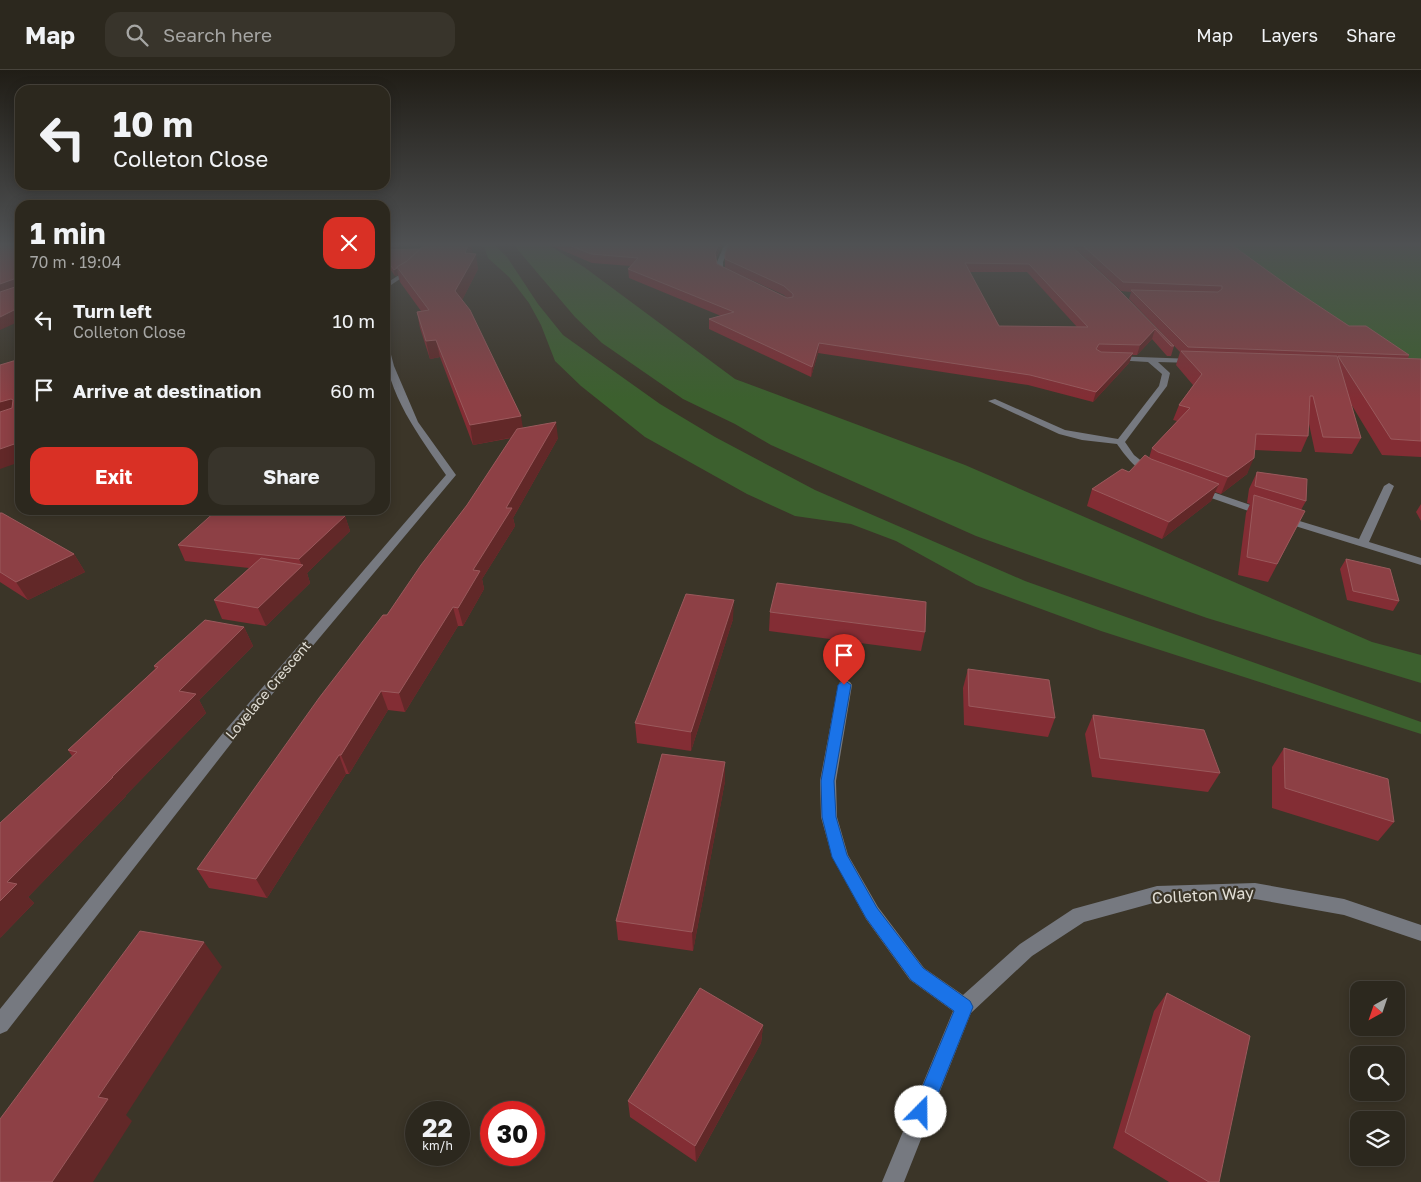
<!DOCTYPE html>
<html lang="en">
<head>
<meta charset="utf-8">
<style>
	:root { --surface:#2c281e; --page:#38342b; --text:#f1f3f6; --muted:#a6a6a4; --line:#48443c; --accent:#d93025 }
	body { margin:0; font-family:"Golos Text",sans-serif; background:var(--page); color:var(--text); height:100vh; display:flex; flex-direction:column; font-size:19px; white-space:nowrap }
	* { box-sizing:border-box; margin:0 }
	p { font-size:16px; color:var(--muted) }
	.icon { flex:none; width:28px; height:28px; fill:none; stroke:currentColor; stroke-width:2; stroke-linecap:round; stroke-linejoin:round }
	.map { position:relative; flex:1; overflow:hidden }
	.sheet { position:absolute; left:15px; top:130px; width:375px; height:315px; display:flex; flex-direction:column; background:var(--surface); border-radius:15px; box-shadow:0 2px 12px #0003,0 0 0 1px var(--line) }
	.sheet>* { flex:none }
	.top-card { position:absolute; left:15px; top:15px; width:375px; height:105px; border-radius:15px; box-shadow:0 2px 12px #0003,0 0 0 1px var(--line); background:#2c281e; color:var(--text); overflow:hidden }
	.needle { width:32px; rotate:220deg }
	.controls { position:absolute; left:1350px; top:911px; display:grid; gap:10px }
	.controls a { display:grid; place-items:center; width:55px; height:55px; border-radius:10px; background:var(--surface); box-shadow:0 2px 12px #0003,0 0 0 1px var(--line); font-size:25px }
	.speed { position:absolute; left:405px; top:1031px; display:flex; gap:10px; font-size:25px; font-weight:700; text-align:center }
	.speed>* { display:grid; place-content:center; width:65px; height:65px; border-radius:50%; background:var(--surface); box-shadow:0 2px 12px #0003,0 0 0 1px var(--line); line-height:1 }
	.speed small { font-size:12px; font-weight:400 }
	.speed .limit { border:8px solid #d22; background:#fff; color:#111 }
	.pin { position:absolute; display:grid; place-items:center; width:42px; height:42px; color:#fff; margin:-51px -21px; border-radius:50% 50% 50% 0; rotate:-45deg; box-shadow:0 0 5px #0007 }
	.pin .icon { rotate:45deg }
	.me { position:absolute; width:55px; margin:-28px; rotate:22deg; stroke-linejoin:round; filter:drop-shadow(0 0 4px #0008) }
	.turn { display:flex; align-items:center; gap:18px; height:105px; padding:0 15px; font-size:22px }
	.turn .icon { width:65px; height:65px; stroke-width:2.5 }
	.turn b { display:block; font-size:35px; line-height:42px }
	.round { display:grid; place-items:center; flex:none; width:52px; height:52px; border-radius:15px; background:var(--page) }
	.head { display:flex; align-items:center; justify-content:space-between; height:85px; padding:0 15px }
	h1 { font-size:30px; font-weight:700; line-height:38px }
	.primary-button { display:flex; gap:10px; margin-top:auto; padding:10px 15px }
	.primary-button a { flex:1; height:58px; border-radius:15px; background:var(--accent); color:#fff; font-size:20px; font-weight:700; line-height:58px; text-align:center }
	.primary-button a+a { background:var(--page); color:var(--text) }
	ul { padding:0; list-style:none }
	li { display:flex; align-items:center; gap:15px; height:70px; padding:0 15px }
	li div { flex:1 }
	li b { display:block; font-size:19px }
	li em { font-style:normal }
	header { display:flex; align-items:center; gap:30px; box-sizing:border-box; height:70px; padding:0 25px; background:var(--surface); border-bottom:1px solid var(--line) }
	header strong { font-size:24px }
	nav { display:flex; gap:28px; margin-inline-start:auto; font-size:18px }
	.search { width:350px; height:45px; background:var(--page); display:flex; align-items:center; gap:12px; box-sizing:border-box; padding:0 18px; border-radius:15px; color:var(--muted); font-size:19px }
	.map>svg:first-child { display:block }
</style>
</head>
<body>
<header>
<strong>Map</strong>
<div class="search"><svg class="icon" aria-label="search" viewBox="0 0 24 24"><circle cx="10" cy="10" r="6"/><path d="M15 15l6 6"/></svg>Search here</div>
<nav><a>Map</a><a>Layers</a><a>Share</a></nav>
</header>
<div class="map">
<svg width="1421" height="1112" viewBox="0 0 1421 1112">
	<rect width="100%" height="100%" fill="#3b3528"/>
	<g fill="#3c602e">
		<polygon points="457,173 490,173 497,177 507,187 538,234 563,265 660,334 715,367 815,420 1025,511 1421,652 1421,664 1101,561 976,515 896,471 851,454 795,446 747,424 645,367 581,316 555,291 541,255 529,233 509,207 488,188 484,177 474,174 455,175"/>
		<polygon points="512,173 551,173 552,177 584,197 735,309 965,395 1372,572 1421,585 1421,613 1207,548 976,466 771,375 735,354 683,329 602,273 575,247"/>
		<polygon points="1220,173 1421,173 1421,294 1403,293"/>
	</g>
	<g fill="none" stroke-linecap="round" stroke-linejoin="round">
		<g fill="#767980" fill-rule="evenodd">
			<polygon points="725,173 731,173 723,192 723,199 732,207 729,209 717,200 717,192"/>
			<polygon points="410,198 415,199 385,219 385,214"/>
			<path d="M385,275L389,277L394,296L418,352L456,405L233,671L7,961L0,964V939L223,663L446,405C420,367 385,322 385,275Z"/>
			<path d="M1111,286L1194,289L1198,291L1194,293L1158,292L1170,303L1167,316L1125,372L1134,385L1154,401V405C1141,407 1124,384 1117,374L1082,370L1059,364L988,331L995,329L1065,360L1118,369L1159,316L1162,304L1148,292L1114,290L1110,288Z"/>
			<polygon points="1389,413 1394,416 1369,472 1421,488 1421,495 1279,451 1278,449 1283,446 1359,469 1384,416"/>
			<polygon points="1198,417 1268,441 1269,443 1268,445 1260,445 1194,422 1193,420"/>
			<polygon points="845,610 850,612 852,615 836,711 837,747 848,785 878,837 924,898 963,925 1020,874 1073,839 1157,816 1255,813 1344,829 1421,855 1421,871 1344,845 1255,829 1157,832 1084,852 1032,886 971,943 904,1112 882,1112 953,941 910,910 866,849 832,787 821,747 820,711 838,615 840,612"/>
		</g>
	</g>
	<g fill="#832d34" fill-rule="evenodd">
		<polygon points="385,173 395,180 420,180 473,184 478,199 462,230 523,358 558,368 513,448 515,456 482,509 484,519 463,556 458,556 405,642 388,640 349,704 346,704 267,828 209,818 197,799 387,545 467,435 511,368 473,375 440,287 430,289 420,258 417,242 421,241 400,212 398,205 395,206 385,192"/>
		<path d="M545,173H723L716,189L717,194L786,227L784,225L725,198V184L1068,173L1174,276L1171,286H1167L1152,269L1137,285H1132L1129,293L1093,332L1028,315L818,283L811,307L709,259V249L721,246L629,208L628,199L631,196L592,193ZM969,202H1027L1077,257L999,256Z"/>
		<polygon points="1069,173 1229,173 1290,217 1349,256 1409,285 1408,289 1421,289 1421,387 1382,385 1351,334 1361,368 1352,384 1315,382 1309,354 1308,366 1301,382 1255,380 1247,404 1221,424 1215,422 1211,431 1162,469 1087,436 1092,419 1129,402 1149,388 1152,378 1177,351 1173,350 1179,335 1193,315 1176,295 1180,282 1129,229 1131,222 1121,221"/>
		<polygon points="1257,402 1306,431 1301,440 1305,441 1268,512 1238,505 1246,443 1250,434 1247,433 1249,419"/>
		<polygon points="1421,434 1421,451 1416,442"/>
		<polygon points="0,443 74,484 85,502 28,530 0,512"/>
		<polygon points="340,445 345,446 350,461 307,503 310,513 266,556 222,549 214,530 249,498 185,491 178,475"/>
		<polygon points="1346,489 1399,531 1393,541 1347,530 1340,499"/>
		<polygon points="770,542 925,562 921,581 769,561"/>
		<polygon points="733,549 691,681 637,673 635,653"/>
		<polygon points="244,557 253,576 199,630 206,643 126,725 126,726 28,827 34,833 0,868 72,686 68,680 155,599 154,596"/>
		<polygon points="968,599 1055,648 1048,667 964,655 963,618"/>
		<polygon points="1093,645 1220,703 1208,722 1092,707 1085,664"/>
		<polygon points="1284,678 1394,752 1378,771 1272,738 1272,697"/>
		<polygon points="725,711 693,881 618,870 616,851"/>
		<polygon points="1167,923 1219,1112 1169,1112 1113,1078 1154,941"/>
		<polygon points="763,955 761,973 696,1092 630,1047 628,1031"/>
	</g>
	<g fill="#622828">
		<polygon points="395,173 404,173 387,187 385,180"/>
		<polygon points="469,173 471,173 473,184 468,198 476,184 478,199 458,238 455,221"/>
		<polygon points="719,173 723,173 715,191 715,183"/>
		<polygon points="397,198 398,205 395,206 394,200"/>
		<polygon points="14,209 19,219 0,226 0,214"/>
		<polygon points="20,237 20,251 0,260 0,247"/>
		<polygon points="1155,259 1152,269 1137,285 1140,275"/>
		<polygon points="436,270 440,287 430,289 426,271"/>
		<polygon points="819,273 818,283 811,307 812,297"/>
		<polygon points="1133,283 1129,293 1093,332 1096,322"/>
		<polygon points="11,329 19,344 0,351 0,332"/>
		<polygon points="521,346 524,365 473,375 470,355"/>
		<polygon points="556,352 558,368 513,448 515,456 482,509 484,519 463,556 458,538 473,500 506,438"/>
		<polygon points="20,372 20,392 0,399 0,379"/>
		<polygon points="1254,388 1247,404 1221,424 1228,407"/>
		<polygon points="1219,414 1211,431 1162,469 1169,452"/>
		<polygon points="326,440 345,440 329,458 323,442"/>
		<polygon points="345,446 350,461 307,503 310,513 266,556 258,538 302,496 299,489"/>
		<polygon points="74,484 85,502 28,530 16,512"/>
		<polygon points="734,530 733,549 691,681 691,662"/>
		<polygon points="453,537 458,556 405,642 399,623"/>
		<polygon points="244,557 253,576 199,630 206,643 126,725 126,726 28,827 34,833 0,868 0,831 7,812 112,707 179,621"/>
		<polygon points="381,621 388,640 349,704 341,685"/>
		<polygon points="339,685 346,704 267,828 256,809"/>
		<polygon points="725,692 725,711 693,881 692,862"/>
		<polygon points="204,872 222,897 126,1045 132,1051 93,1112 52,1112 98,1027"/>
		<polygon points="763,955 761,973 696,1092 695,1076"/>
	</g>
	<g fill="#8d4045" stroke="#9a595c" fill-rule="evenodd">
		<polygon points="0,173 20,173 20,237 0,247 0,222 15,217 17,211 14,209 0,214"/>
		<polygon points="385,173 395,173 385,180 420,179 406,192 397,197 397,198 394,200 385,188"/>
		<polygon points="427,173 469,173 465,183 476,184 455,221 470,240 521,346 470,355 436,270 426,271 417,242 429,240 397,197 407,191"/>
		<path d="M564,173H719L715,183L717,194L787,228L793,227V224L784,216L725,189V184L729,173H1068L1117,218L1174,276H1171L1155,259L1140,275L1099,274L1096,279L1101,282L1133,283L1096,322L1030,305L819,273L812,297L709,249L734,242L628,199L638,188L591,184ZM965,193L1029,194L1088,257L999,256Z"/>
		<polygon points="1080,173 1229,173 1290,217 1349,256 1366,256 1409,285 1188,277 1131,220 1218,222 1222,219 1222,216 1123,212"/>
		<polygon points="1181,281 1337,286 1361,368 1323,367 1313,326 1310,326 1308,366 1256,364 1254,388 1228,407 1158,382 1152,378 1190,338 1179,335 1202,304"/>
		<polygon points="1338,286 1421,289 1421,371 1391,369"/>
		<polygon points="20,289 20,372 0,379 0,342 12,338 13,330 11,329 0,332 0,295"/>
		<polygon points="556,352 506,438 512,438 473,500 480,501 458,538 453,537 399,623 381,621 341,685 339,685 256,809 197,799 319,628 383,545 387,545 421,495 467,435 517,359"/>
		<polygon points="1145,385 1151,389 1219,414 1169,452 1092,419 1122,399 1129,402"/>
		<polygon points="1257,402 1307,409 1306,431 1255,416"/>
		<polygon points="1254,425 1305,441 1277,494 1247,487"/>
		<polygon points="217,440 326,440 323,442 345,446 299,489 178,475"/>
		<polygon points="0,443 2,443 74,484 16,512 0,502"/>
		<polygon points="261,488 303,495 258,538 214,530"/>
		<polygon points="1346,489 1390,499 1399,531 1353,521"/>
		<polygon points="777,513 926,532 925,562 770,542"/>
		<polygon points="686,524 734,530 691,662 635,653"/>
		<polygon points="205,550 244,557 179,621 196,624 112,707 113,707 7,812 17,814 0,831 0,753 77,682 68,680 158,597 154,596"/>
		<polygon points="968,599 1049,610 1055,648 969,636"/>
		<polygon points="1093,645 1204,660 1220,703 1100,688"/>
		<polygon points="1284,678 1388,709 1394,752 1285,718"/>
		<polygon points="662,684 725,692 692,862 616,851"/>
		<polygon points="140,861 204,872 98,1027 108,1029 52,1112 0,1112 0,1049"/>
		<polygon points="700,918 763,955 695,1076 628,1031"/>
		<polygon points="1167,923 1250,966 1219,1112 1209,1112 1125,1062"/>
	</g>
	<linearGradient id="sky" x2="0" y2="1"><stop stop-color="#201d16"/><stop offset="0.53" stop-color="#4f5153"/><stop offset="1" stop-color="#4f5153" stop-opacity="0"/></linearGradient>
	<rect width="1421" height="329" fill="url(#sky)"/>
	<polygon fill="#1a73e8" stroke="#114b97" points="844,610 851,615 834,711 836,747 847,785 877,838 923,898 970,931 973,937 928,1049 921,1052 915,1049 912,1042 954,941 911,910 866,848 832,787 822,747 821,711 838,615"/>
	<g text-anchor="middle" stroke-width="4.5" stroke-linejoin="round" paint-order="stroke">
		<g font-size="14" fill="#e1ded5" stroke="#3b3528">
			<text transform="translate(268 620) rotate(-50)" y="5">Lovelace Crescent</text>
		</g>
		<g font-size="16" fill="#e1ded5" stroke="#3b3528">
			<text transform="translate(1203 825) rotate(-3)" y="6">Colleton Way</text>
		</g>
	</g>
</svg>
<div class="controls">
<a><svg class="needle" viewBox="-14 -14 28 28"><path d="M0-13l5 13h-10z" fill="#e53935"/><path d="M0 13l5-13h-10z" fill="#a6a6a4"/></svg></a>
<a><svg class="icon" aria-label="search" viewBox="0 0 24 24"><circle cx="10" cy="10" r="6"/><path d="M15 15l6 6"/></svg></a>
<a><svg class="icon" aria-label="layers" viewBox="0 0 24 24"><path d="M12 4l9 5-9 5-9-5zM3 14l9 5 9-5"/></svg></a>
</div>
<div class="speed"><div>22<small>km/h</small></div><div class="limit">30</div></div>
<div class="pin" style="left:844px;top:615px;background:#d93025"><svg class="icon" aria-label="arrive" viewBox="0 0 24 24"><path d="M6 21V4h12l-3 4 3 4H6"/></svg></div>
<svg class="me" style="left:921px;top:1042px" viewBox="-20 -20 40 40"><circle r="19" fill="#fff"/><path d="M0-13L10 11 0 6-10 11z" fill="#1a73e8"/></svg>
<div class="top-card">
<div class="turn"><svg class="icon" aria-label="left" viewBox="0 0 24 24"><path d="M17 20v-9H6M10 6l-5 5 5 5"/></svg><div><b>10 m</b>Colleton Close</div></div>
</div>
<section class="sheet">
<div class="head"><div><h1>1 min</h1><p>70 m · 19:04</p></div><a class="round" style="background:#d93025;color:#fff"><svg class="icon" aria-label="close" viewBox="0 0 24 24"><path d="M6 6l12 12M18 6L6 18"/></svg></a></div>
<ul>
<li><svg class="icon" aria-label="left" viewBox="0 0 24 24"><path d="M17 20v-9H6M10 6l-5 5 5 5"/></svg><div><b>Turn left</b><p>Colleton Close</p></div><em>10 m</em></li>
<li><svg class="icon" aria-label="arrive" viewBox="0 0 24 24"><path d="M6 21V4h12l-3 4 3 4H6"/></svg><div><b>Arrive at destination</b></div><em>60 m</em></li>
</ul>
<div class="primary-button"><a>Exit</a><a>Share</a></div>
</section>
</div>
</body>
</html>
